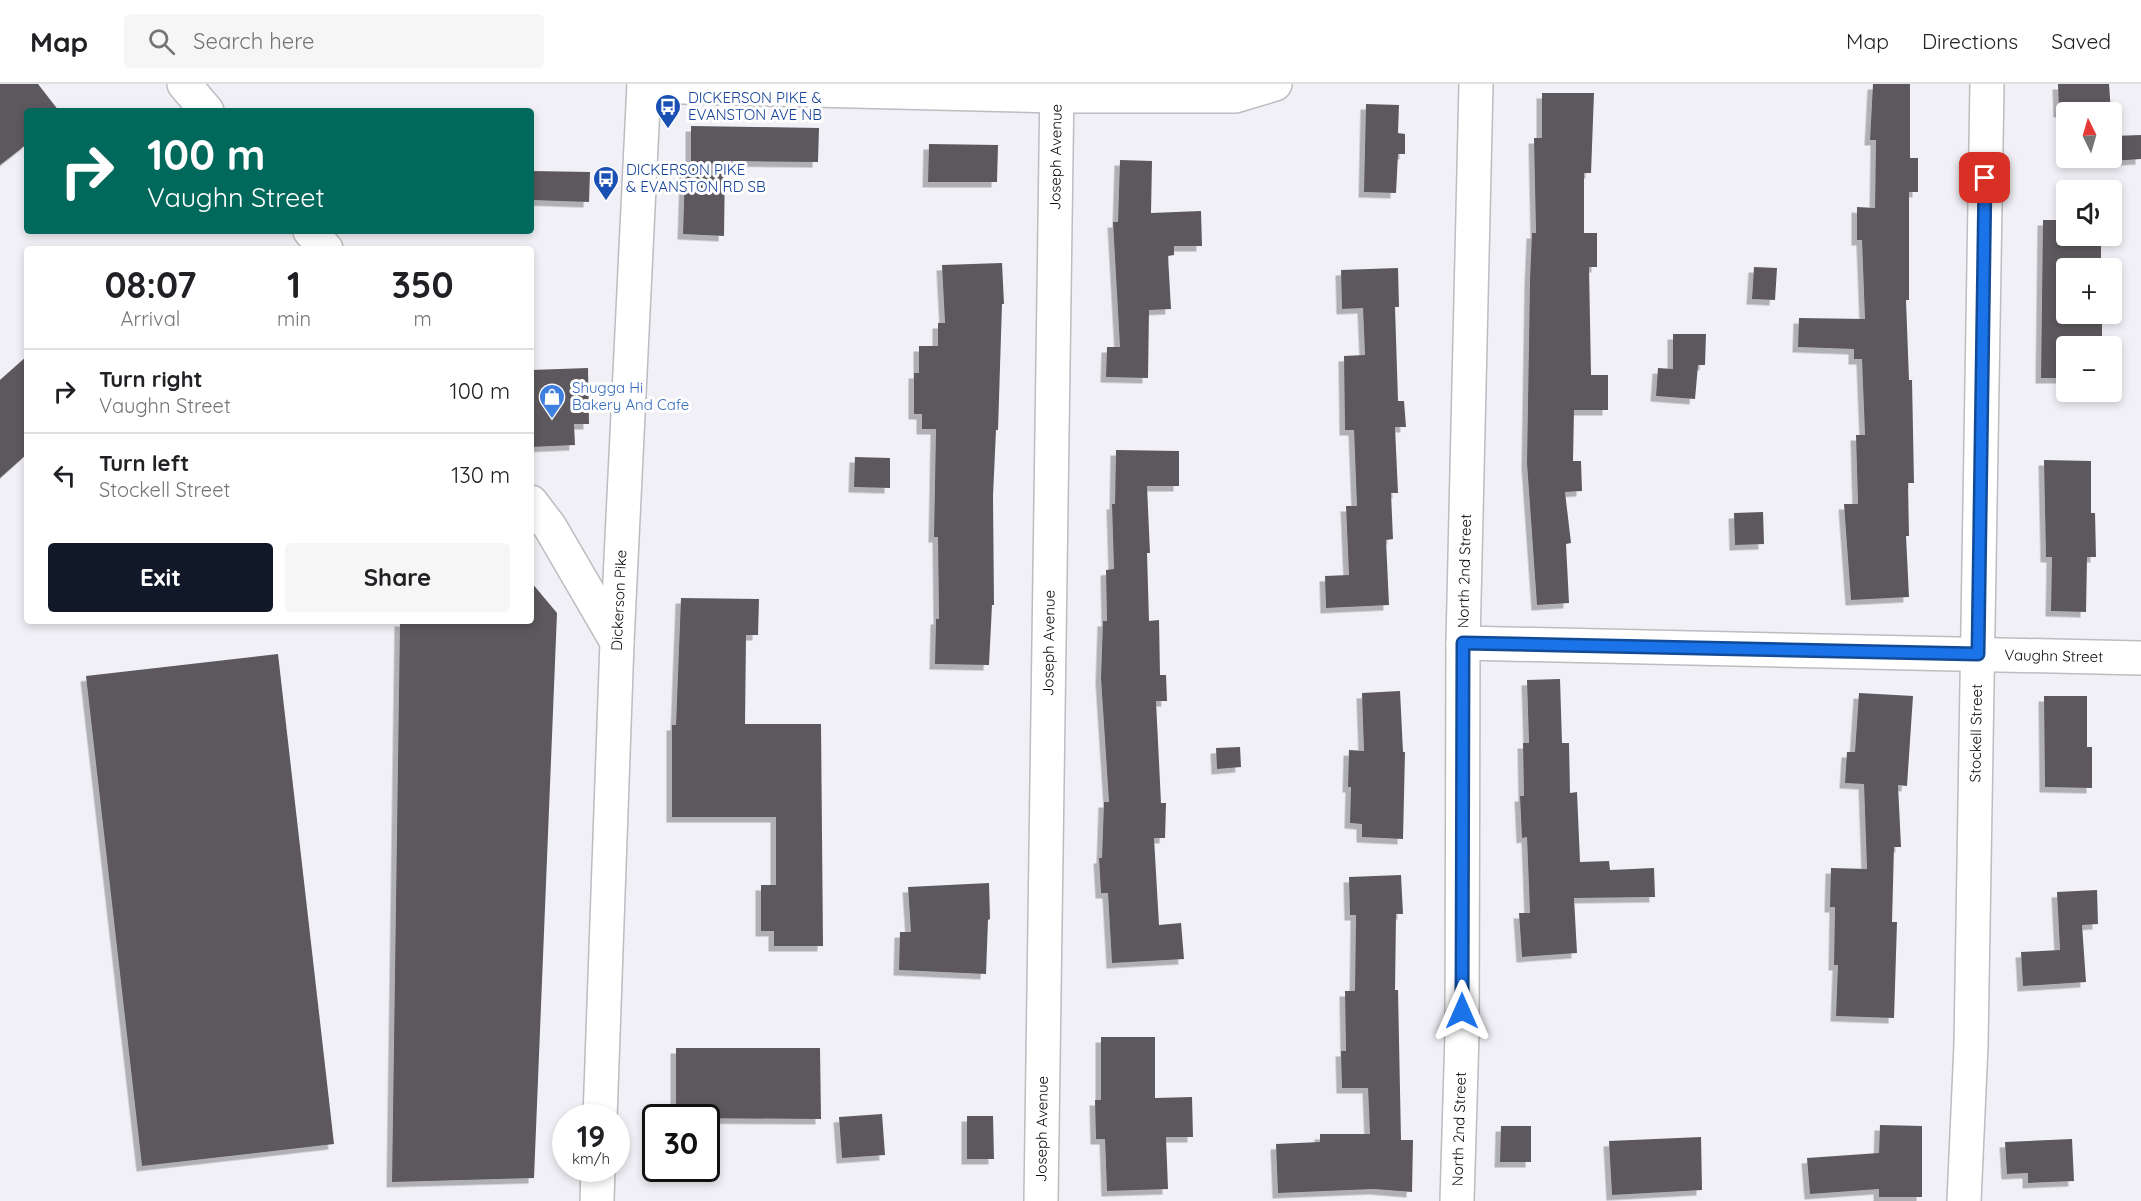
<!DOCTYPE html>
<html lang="en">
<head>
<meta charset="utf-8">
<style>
	:root { --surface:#fff; --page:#f6f6f6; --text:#202124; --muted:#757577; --line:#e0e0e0; --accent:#111827 }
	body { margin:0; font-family:Quicksand,sans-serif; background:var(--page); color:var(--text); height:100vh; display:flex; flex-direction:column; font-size:22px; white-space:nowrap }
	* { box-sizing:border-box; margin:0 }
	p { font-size:20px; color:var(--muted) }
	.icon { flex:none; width:33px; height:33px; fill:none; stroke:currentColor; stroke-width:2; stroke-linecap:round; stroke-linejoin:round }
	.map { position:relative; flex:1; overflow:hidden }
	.side { position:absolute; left:24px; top:162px; width:510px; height:378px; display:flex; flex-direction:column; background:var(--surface); border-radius:6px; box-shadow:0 3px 9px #0003 }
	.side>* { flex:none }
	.hud { position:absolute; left:24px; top:24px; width:510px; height:126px; border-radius:6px; box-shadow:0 3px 9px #0003; background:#00695c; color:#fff; overflow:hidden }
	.needle { width:39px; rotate:355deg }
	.buttons { position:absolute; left:2056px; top:18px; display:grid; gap:12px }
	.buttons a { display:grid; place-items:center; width:66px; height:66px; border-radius:6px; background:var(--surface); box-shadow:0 3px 9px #0003; font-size:30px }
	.speed { position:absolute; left:552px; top:1020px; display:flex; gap:12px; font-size:30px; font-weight:700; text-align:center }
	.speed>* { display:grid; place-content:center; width:78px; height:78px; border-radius:50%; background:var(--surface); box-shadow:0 3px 9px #0003; line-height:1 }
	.speed small { font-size:15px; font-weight:400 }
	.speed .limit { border:3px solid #111; border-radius:9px; background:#fff; color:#111 }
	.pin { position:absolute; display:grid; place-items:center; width:51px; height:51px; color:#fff; margin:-26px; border-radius:12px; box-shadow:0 3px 9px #0006 }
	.me { position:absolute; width:66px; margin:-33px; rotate:0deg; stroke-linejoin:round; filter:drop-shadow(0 0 4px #0008) }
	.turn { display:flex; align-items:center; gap:21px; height:126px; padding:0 24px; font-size:27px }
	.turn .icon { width:78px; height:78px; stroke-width:2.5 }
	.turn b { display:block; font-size:42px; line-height:51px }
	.eta { display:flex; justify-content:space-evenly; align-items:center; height:102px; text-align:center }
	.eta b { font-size:36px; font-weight:700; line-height:42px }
	.button { display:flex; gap:12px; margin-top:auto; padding:12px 24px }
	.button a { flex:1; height:69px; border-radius:6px; background:var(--accent); color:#fff; font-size:24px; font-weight:700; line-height:69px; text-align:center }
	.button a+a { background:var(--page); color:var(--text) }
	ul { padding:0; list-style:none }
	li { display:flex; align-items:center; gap:18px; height:84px; padding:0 24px; border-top:2px solid var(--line) }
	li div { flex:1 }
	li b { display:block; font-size:22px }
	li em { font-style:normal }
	header { display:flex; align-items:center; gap:36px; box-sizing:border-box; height:84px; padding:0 30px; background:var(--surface); border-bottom:2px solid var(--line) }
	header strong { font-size:28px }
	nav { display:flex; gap:33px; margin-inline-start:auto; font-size:21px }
	.search { width:420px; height:54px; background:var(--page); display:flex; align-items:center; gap:15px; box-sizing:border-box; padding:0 21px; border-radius:6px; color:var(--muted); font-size:22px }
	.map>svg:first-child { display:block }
</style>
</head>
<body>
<header>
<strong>Map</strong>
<div class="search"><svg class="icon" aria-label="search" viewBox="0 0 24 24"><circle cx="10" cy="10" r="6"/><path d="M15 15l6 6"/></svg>Search here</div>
<nav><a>Map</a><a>Directions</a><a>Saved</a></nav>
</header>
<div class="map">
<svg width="2141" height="1117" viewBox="0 0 2141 1117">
	<defs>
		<filter id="shadow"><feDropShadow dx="-5.5" dy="5.5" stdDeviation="0" flood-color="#0004"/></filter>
	</defs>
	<rect width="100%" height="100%" fill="#f0f0f6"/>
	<g fill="#5c595d" filter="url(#shadow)">
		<polygon points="0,0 38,0 59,27 27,27 27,60 0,81"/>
		<polygon points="1873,0 1910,0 1910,74 1918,74 1918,108 1909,108 1909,216 1906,216 1909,296 1912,296 1914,399 1908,399 1909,452 1906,452 1909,513 1851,516 1844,420 1858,420 1856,351 1865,351 1862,275 1854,275 1854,265 1798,263 1799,234 1865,235 1862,156 1857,156 1857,123 1875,124 1876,56 1870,56"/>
		<polygon points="2058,0 2109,0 2111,28 2059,28"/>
		<polygon points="1542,9 1594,9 1591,89 1584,89 1584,149 1597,149 1597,183 1589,183 1591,291 1608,291 1608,326 1574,326 1573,377 1581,377 1582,407 1565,408 1571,459 1566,460 1569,519 1537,521 1527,379 1530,195 1532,149 1536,149 1534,54 1542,54"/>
		<polygon points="1366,20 1399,21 1398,49 1405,50 1405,70 1398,70 1396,109 1364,108"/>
		<polygon points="691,42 819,44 818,78 725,77 724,152 683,150 685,86 691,86"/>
		<polygon points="2141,51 2141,75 2112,77 2112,52"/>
		<polygon points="929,60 998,61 997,98 928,98"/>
		<polygon points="1120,76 1152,77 1151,129 1201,127 1202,162 1174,162 1174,171 1168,172 1171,225 1149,226 1148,294 1106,293 1107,263 1120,263 1113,138 1118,138"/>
		<polygon points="531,87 590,88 589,118 531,116"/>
		<polygon points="2043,136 2067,136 2067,152 2101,152 2101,182 2067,181 2067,230 2102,230 2102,262 2067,262 2067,294 2041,294"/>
		<polygon points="1002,179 1004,220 1002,220 998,346 996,346 993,412 994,521 992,521 989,581 935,580 936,535 939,535 938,453 934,453 936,345 922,345 922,330 914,330 914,289 919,289 919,262 938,262 938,239 945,239 942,181"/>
		<polygon points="1754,183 1777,184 1775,216 1752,215"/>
		<polygon points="1398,184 1399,223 1395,223 1398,317 1404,317 1406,343 1395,343 1398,409 1391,409 1393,455 1386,456 1389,521 1326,524 1325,492 1349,491 1346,422 1357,422 1354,346 1345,346 1344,272 1365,271 1363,224 1342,225 1341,186"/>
		<polygon points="1673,250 1706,250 1705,281 1698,281 1695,315 1656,312 1658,284 1673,285"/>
		<polygon points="27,272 27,370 0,394 0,296"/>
		<polygon points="588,284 589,340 574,340 575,361 531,363 531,286"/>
		<polygon points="1116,366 1179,367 1179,402 1147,402 1150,469 1147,469 1149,537 1159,536 1160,591 1166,591 1167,617 1156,617 1161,719 1166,719 1165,754 1154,754 1159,841 1181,839 1184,875 1112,879 1108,809 1101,809 1099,774 1102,774 1104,718 1109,718 1101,594 1103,537 1107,537 1106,486 1114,485 1112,420 1115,420"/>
		<polygon points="855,373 890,374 890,404 854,403"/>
		<polygon points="2044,376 2091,377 2091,429 2095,429 2096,473 2087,473 2086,528 2051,527 2052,473 2046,473"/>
		<polygon points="1763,428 1764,460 1735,461 1734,429"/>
		<polygon points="531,498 557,529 534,1094 392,1098 400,537 531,537"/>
		<polygon points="681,514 759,515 758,551 746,551 745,640 821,640 823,862 774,862 774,847 761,847 761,801 776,801 776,733 672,733 672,641 676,641"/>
		<polygon points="278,570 334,1060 142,1082 86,592"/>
		<polygon points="1560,595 1562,659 1569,659 1570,709 1577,708 1580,778 1609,777 1610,786 1654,784 1655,813 1574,814 1577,869 1522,873 1519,829 1530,829 1527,753 1522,754 1520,712 1524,712 1523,659 1529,659 1527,596"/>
		<polygon points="1400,607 1403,668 1405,668 1403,755 1362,753 1362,740 1350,739 1351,703 1348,703 1349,666 1364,667 1362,609"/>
		<polygon points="1859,609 1913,612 1907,702 1898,701 1901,763 1894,763 1892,838 1897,838 1894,934 1836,932 1838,881 1834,881 1835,823 1830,823 1831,784 1867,785 1864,700 1845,699 1847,668 1855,668"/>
		<polygon points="2044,612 2087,612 2087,663 2092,663 2092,704 2045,703"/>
		<polygon points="1240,663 1241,683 1217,685 1216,664"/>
		<polygon points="1401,791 1403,830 1396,830 1395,906 1398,906 1401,1056 1413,1056 1412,1108 1374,1105 1278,1109 1276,1060 1320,1058 1320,1050 1370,1050 1368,1004 1342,1004 1341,967 1346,967 1345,907 1355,907 1356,831 1350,831 1349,793"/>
		<polygon points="989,799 990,835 988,836 986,890 899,886 900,848 911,848 908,803"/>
		<polygon points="2097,806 2098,840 2082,841 2086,898 2023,902 2021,868 2060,866 2057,808"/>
		<polygon points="1101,953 1155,953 1155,1014 1192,1013 1193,1053 1166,1053 1168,1105 1107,1107 1105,1055 1096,1055 1095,1016 1101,1016"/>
		<polygon points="676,964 820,964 821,1035 676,1034"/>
		<polygon points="882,1030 885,1071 842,1074 839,1033"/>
		<polygon points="967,1032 993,1032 994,1075 967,1075"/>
		<polygon points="1880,1041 1922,1042 1922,1113 1879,1113 1879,1105 1810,1110 1807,1074 1879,1069"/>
		<polygon points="1501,1042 1531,1042 1531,1078 1500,1078"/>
		<polygon points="1701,1053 1702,1106 1612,1111 1609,1057"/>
		<polygon points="2072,1055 2074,1097 2028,1099 2028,1089 2007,1090 2005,1058"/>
	</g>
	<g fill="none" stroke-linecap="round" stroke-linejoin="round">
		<defs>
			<g id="minor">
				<polyline points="184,0 207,27"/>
				<polyline points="644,2 1056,12 1235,12 1275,0"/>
				<polyline points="310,147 326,165"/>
				<polyline points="531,418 550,443 617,558"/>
				<path id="s1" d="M1463,559L2141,574"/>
				<path id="s2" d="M1041,1117L1057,0"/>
				<path id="s3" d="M1457,1117L1462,950L1463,559L1476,0"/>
				<path id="s4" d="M1964,1117L1971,961L1987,0"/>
			</g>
			<g id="major">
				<path id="s5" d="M600,1034L617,558L644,0"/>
				<polyline points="597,1117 598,1084"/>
			</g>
		</defs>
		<use href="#minor" stroke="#bcbcc1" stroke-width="36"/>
		<use href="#major" stroke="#bcbcc1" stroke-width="36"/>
		<use href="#minor" stroke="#fff" stroke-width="33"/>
		<use href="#major" stroke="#fff" stroke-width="33"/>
	</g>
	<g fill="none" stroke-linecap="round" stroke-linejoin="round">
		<defs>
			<polyline id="route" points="1462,927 1463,559 1978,570 1985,94"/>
		</defs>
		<use href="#route" stroke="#114b97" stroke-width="15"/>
		<use href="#route" stroke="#1a73e8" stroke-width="10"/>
	</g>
	<defs>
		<symbol id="bus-pin" viewBox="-11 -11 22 30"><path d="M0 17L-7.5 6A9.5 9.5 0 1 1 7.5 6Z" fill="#1a4fb4" stroke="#fefefe"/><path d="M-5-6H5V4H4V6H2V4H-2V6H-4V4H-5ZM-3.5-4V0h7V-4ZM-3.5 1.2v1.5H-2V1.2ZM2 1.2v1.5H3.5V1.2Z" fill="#fff"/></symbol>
		<symbol id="shop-pin" viewBox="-11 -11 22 30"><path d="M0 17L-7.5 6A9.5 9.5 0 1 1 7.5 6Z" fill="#3f7fe0" stroke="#fefefe"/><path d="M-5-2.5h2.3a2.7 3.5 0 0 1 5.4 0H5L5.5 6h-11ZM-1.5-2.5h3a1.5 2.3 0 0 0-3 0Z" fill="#fff"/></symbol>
	</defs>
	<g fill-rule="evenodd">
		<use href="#bus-pin" x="653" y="8" width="30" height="40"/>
		<use href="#bus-pin" x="591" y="80" width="30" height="40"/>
		<use href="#shop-pin" x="537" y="298" width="30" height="40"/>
	</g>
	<g text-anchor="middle" stroke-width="6" stroke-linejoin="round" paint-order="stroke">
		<g font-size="15" fill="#164399" stroke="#fefefe" text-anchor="start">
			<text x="688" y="19">DICKERSON PIKE &amp;<tspan x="688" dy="17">EVANSTON AVE NB</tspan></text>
			<text x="626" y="91">DICKERSON PIKE<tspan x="626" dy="17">&amp; EVANSTON RD SB</tspan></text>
		</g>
		<g font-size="15" fill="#0b0b0d" stroke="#fefefe">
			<text dy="5" stroke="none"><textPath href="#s2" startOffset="1044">Joseph Avenue</textPath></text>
			<text dy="5" stroke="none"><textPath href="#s3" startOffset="630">North 2nd Street</textPath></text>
			<text dy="5" stroke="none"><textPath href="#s5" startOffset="518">Dickerson Pike</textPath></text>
			<text dy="5" stroke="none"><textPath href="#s2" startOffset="558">Joseph Avenue</textPath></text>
			<text dy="5" stroke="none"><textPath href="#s1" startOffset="591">Vaughn Street</textPath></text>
			<text dy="5" stroke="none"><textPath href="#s4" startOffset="468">Stockell Street</textPath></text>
			<text dy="5" stroke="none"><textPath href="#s2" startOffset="72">Joseph Avenue</textPath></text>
			<text dy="5" stroke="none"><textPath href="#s3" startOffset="72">North 2nd Street</textPath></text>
		</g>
		<g font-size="15" fill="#366cbe" stroke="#fefefe" text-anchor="start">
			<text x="572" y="309">Shugga Hi<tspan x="572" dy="17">Bakery And Cafe</tspan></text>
		</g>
	</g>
</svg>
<div class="buttons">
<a><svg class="needle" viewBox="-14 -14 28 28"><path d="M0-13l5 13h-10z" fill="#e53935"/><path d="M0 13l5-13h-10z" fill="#757577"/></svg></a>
<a><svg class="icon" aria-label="sound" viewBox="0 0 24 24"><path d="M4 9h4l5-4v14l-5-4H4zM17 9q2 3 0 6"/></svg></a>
<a>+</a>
<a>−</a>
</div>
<div class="speed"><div>19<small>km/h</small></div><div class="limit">30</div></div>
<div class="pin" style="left:1985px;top:94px;background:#d93025"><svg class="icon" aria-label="arrive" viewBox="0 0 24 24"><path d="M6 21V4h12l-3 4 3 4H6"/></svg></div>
<svg class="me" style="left:1462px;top:927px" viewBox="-20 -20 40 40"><path d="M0-17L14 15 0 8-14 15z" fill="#1a73e8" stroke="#fff" stroke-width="4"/></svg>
<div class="hud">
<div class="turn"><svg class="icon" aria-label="right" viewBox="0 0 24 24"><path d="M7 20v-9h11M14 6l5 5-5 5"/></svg><div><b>100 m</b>Vaughn Street</div></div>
</div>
<section class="side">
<div class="eta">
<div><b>08:07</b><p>Arrival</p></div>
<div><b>1</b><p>min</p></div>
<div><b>350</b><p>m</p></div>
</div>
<ul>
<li><svg class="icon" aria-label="right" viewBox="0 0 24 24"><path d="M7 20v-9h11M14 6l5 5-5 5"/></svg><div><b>Turn right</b><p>Vaughn Street</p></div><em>100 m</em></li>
<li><svg class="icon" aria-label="left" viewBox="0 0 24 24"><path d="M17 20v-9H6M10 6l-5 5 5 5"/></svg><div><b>Turn left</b><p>Stockell Street</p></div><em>130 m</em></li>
</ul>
<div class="button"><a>Exit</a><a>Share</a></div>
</section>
</div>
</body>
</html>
